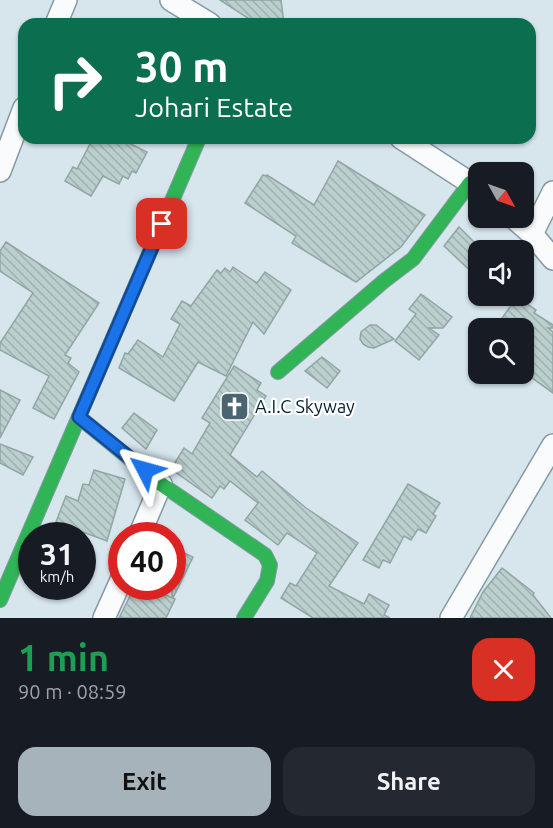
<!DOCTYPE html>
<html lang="en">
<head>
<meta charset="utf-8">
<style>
	:root { --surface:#171b24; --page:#242831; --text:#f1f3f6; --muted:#9ea1a6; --accent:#a7b3ba }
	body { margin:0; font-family:Ubuntu,sans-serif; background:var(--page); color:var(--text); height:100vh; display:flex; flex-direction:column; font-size:22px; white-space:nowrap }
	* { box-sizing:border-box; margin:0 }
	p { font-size:20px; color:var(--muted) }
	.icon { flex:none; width:33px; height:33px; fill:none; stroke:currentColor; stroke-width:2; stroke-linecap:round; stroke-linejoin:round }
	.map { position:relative; height:618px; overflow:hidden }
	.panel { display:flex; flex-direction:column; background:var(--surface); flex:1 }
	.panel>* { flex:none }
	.guide { position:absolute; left:18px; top:18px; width:518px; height:126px; border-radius:18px; box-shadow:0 2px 4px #0004; background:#0b6e4f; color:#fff; overflow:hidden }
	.needle { width:39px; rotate:130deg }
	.controls { position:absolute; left:468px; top:162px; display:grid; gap:12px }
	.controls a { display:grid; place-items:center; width:66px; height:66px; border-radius:12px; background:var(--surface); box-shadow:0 2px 4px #0004; font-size:30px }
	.speed { position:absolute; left:18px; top:522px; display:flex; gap:12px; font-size:30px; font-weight:700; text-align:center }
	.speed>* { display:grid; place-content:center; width:78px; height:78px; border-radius:50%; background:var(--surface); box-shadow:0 2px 4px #0004; line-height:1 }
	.speed small { font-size:15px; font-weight:400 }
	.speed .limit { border:9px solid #d22; background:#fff; color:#111 }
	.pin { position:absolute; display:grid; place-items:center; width:51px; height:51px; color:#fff; margin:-26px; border-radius:12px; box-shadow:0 3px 9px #0006 }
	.me { position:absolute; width:66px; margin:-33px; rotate:309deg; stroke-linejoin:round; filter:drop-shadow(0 0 4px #0008) }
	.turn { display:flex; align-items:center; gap:21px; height:126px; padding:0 18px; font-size:27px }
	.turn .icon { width:78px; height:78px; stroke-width:2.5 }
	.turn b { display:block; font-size:42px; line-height:51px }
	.round { display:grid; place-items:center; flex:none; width:63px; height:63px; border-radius:18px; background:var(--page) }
	.overview { display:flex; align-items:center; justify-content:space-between; height:102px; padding:0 18px }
	h1 { font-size:36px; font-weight:600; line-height:45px; color:#1e9e55 }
	.button { display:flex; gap:12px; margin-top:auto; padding:12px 18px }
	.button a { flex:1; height:69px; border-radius:18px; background:var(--accent); color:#111; font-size:24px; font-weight:600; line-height:69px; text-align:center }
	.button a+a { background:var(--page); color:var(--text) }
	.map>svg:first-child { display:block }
</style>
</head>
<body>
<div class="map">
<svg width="553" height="618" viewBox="0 0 553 618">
	<defs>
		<pattern id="building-back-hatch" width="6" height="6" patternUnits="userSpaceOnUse" patternTransform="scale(1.5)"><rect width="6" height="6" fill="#bacfce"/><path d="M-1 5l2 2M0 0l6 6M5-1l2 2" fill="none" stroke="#9eb1b1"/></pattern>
	</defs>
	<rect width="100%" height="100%" fill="#d7e5ed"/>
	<g fill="url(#building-back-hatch)" stroke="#90a6a4" stroke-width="1.5">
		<polygon points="220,0 281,0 284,24 257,24"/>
		<polygon points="93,138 119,138 147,152 136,173 132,171 128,179 123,176 119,184 103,176 91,196 65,181 73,167 77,169"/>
		<polygon points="338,161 425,215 401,247 356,282 292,243 296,236 245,203 263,175 266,176 267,175 314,205"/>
		<polygon points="459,227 482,250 478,250 478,278 444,246"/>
		<polygon points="6,242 99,303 65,355 71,358 68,363 79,372 54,419 33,408 49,376 0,350 0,343 33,293 0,271 0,251"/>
		<polygon points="233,267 257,283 265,272 291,290 264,334 253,322 226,376 198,362 174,401 119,368 125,353 128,354 138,340 163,357 180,324 171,319 182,301 191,306 217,270 221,273 225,268 230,272"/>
		<polygon points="421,294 452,317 443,328 429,328 439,335 419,360 395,341 416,314 409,309"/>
		<polygon points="517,297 536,310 534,313 553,325 553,328 548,328 553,332 553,393 524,372 524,328 495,328"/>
		<polygon points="370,325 376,325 394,339 374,348 368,347 363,344 360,339 361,332"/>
		<polygon points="322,357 340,371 327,388 305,371"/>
		<polygon points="234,366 261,383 257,390 266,396 230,455 257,477 262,471 306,508 358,543 329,586 364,604 369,594 389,605 384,615 390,618 313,618 281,598 290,583 296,586 317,553 287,533 278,545 245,520 258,503 230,481 224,489 220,486 212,498 171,469 184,448 192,454 210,423 202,418"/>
		<polygon points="0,390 20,400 0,438"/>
		<polygon points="134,413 157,430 146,449 122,428"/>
		<polygon points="0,444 33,457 23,475 0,463"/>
		<polygon points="94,470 125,479 107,541 56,522 66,496 78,501 83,484 89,485"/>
		<polygon points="408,484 440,503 433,514 436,516 426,533 418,529 411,540 404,536 390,563 383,560 379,568 363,560"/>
		<polygon points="172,547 193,557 173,598 175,599 166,618 119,618 135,586 149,586 172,598"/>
		<polygon points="502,568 534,593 533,595 551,618 470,618 483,592"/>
	</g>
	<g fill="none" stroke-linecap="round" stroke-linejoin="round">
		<defs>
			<g id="street">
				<polyline points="171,0 210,24"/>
				<polyline points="56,24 66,0"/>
				<polyline points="401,138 478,188"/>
				<polyline points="0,171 24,108"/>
				<polyline points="514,218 532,234 553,259"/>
				<polyline points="532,234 553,192"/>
				<polyline points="139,536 161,484"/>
				<polyline points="104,618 122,578"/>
				<polyline points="451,618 553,445"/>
			</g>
			<g id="fast">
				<polyline points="278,372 384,281 413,259 470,183"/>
				<polyline points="79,417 161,484 265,555 270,565 267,581 244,618"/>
				<polyline points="0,600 199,138"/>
			</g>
		</defs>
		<use href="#street" stroke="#869aa4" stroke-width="24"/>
		<use href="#fast" stroke="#869aa4" stroke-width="16"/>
		<use href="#street" stroke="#f9fbfc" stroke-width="21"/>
		<use href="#fast" stroke="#30b455" stroke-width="14"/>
	</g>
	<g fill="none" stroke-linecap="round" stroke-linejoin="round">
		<defs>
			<polyline id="route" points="145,470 79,417 162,224"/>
		</defs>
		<use href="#route" stroke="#114b97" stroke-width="15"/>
		<use href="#route" stroke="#1a73e8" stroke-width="10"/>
	</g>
	<defs>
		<symbol id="church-square" viewBox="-11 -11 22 22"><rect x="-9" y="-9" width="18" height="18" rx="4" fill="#4c6470" stroke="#fff"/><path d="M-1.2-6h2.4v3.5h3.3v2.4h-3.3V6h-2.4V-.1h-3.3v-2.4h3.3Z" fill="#fff"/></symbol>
	</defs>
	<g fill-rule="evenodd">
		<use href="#church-square" x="218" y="390" width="33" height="33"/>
	</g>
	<g text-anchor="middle" stroke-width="4.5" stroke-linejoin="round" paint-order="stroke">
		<g font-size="18" fill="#011f2c" stroke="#fff" text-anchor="start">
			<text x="255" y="413">A.I.C Skyway</text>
		</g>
	</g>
</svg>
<div class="controls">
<a><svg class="needle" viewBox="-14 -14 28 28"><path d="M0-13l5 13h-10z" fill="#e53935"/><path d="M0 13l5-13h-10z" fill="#9ea1a6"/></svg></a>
<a><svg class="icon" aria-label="sound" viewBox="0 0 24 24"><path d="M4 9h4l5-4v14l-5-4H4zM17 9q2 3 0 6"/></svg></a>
<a><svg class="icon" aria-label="search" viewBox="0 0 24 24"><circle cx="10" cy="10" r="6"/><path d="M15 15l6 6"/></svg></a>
</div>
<div class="speed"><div>31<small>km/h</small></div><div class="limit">40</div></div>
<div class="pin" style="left:162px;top:224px;background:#d93025"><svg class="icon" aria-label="arrive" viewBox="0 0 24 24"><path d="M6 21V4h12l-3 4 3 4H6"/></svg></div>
<svg class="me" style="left:145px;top:470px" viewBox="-20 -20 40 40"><path d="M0-17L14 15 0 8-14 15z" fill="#1a73e8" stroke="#fff" stroke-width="4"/></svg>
<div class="guide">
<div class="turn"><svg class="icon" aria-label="right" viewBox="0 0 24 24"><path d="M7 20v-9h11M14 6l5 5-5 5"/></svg><div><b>30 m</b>Johari Estate</div></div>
</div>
</div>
<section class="panel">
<div class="overview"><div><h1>1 min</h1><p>90 m · 08:59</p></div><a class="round" style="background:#d93025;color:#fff"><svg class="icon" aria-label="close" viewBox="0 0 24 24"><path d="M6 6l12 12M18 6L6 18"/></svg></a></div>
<div class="button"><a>Exit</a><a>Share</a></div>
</section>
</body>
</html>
